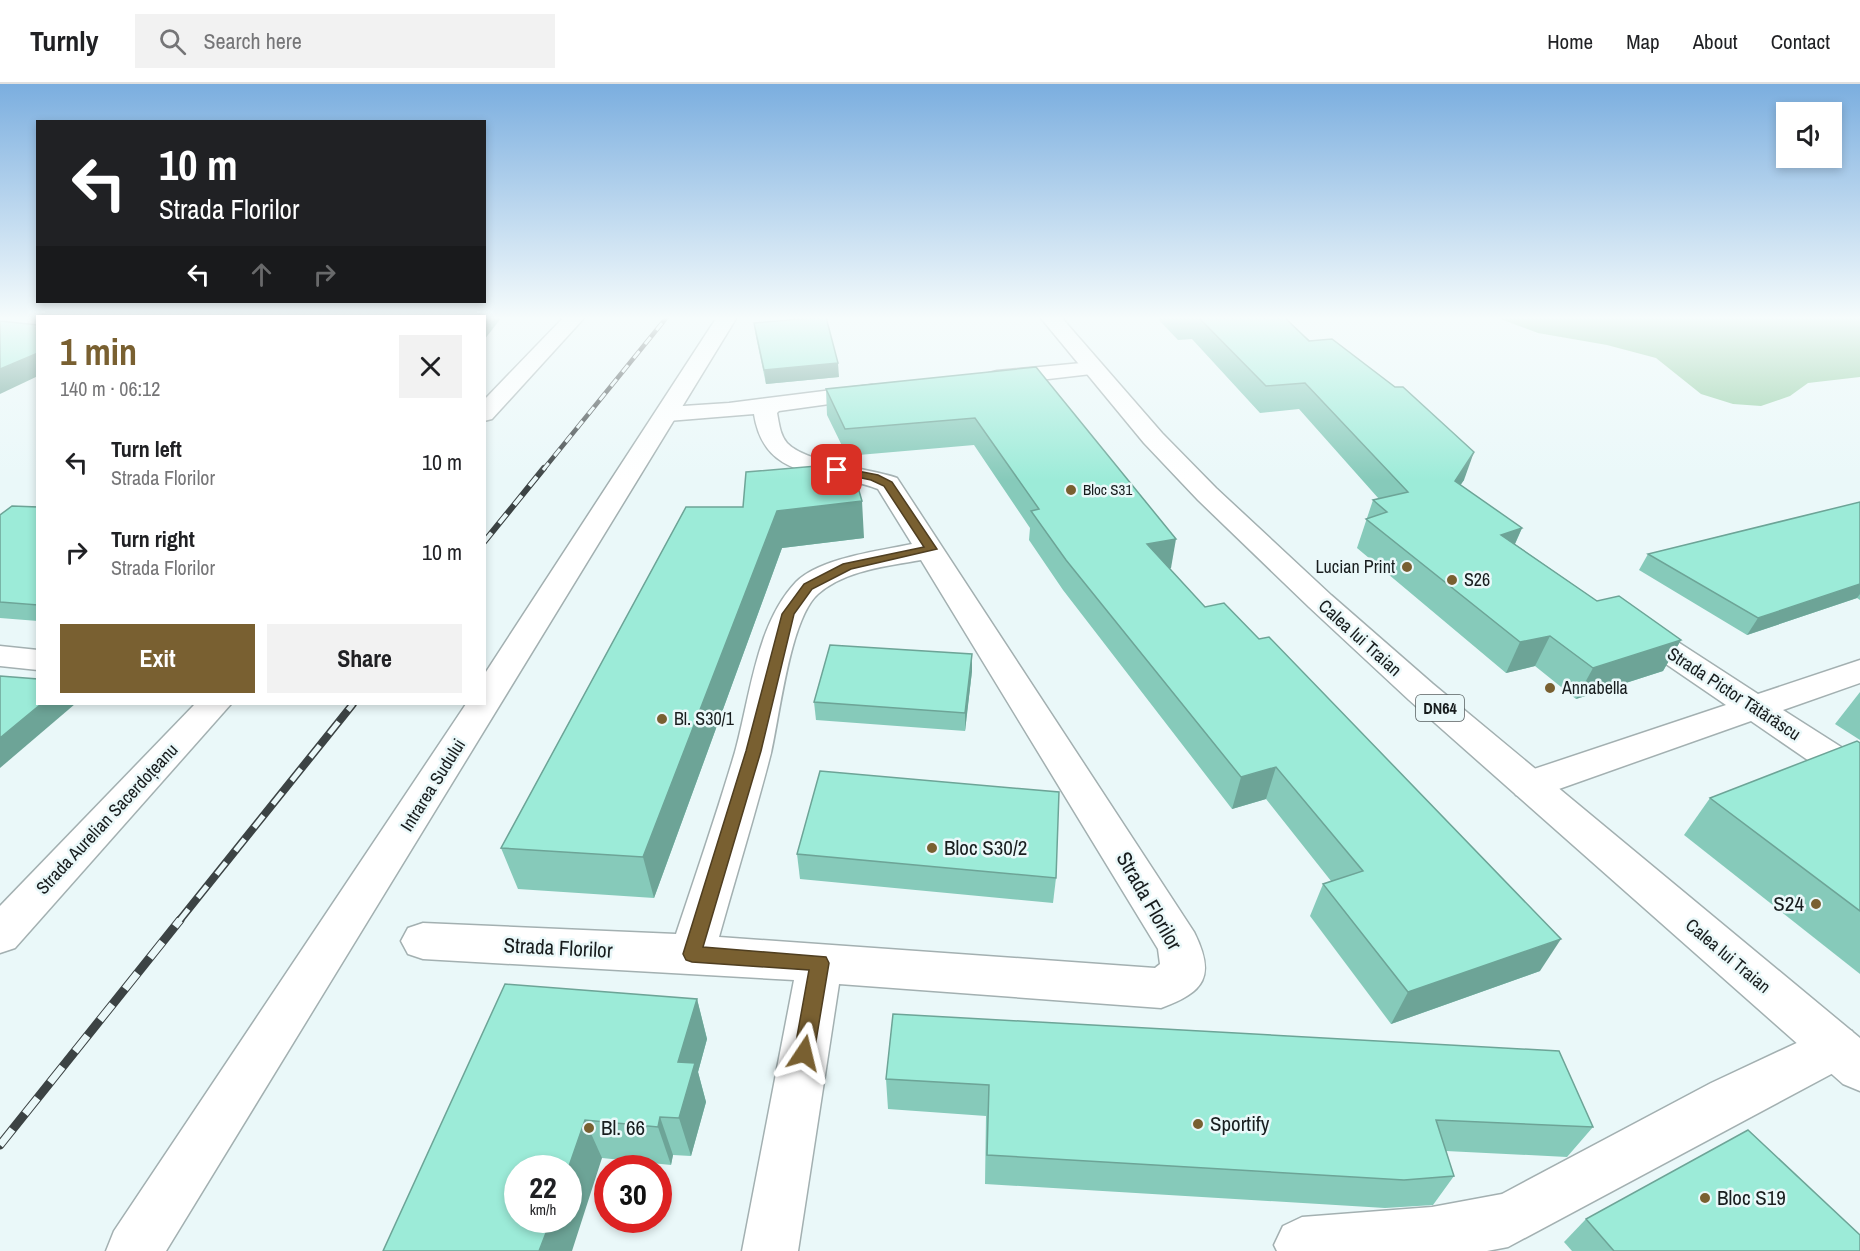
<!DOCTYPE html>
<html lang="en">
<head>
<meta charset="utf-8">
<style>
	:root { --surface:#fff; --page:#f2f2f2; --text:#202124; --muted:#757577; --line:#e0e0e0; --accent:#796031 }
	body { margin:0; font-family:"Archivo Narrow",sans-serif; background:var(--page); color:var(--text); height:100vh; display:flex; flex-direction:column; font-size:22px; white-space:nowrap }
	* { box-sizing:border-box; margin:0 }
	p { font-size:20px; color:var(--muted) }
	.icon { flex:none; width:33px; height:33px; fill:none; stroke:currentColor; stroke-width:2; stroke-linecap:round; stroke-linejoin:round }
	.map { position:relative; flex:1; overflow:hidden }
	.drawer { position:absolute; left:36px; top:231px; width:450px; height:390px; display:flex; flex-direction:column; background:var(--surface); border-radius:0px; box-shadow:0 3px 9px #0003 }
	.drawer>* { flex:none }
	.guide { position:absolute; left:36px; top:36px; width:450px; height:183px; border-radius:0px; box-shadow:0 3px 9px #0003; background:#202124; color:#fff; overflow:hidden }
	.fabs { position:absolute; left:1776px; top:18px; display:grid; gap:12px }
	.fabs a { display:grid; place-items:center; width:66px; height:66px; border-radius:0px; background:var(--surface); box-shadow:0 3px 9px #0003; font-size:30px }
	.speed { position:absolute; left:504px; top:1071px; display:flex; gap:12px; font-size:30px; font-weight:700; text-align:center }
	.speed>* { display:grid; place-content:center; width:78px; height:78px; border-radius:50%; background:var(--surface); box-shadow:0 3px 9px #0003; line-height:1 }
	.speed small { font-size:15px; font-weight:400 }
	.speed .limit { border:9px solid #d22; background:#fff; color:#111 }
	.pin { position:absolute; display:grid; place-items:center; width:51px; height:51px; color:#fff; margin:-26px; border-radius:12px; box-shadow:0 3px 9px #0006 }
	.me { position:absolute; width:66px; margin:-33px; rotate:10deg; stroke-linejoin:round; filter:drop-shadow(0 0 4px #0008) }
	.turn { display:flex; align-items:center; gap:21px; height:126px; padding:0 24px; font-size:27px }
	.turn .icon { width:78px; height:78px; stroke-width:2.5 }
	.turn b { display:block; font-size:42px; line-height:51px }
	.lanes { display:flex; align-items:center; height:57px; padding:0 24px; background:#0003; justify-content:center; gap:30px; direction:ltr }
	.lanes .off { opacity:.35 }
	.round { display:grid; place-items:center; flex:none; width:63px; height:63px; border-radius:0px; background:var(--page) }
	.headline { display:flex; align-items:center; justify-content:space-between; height:102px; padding:0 24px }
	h1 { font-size:36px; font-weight:700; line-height:45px; color:var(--accent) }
	.button { display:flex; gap:12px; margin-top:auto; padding:12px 24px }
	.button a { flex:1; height:69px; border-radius:0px; background:var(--accent); color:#fff; font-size:24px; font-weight:700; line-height:69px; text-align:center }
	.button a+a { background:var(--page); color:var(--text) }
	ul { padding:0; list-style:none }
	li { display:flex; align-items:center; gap:18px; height:90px; padding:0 24px }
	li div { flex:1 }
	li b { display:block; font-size:22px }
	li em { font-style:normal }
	header { display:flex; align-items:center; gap:36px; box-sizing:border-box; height:84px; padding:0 30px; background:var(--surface); border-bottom:2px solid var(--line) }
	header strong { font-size:28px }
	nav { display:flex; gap:33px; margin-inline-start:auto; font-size:21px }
	.search { width:420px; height:54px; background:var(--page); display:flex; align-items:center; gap:15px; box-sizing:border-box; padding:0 21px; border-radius:0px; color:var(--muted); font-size:22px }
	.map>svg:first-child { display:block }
</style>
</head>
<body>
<header>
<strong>Turnly</strong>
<div class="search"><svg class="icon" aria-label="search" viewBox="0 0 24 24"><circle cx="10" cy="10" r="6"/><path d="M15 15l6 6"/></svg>Search here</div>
<nav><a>Home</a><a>Map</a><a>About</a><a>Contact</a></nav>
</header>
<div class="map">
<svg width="1860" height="1167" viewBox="0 0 1860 1167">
	<rect width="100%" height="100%" fill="#eaf8f9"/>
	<polygon fill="#94cea5" points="1495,233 1860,233 1860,293 1808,299 1790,312 1761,322 1733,320 1701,310 1656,274 1607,261 1538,249"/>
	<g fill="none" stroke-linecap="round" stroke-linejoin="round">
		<defs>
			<g id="minor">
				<polygon points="564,233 585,233 492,335 484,337 484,316"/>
				<polygon points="1092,278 1100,279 1103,284 1100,289 997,301 989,299 986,294 989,289 997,287"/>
				<path d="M872,301L880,303L883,308L880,313L779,327L777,329C779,339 780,351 787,359C805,379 869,384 897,394L1194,848C1216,892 1205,908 1161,924L839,900L798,1167H742L794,896L423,875L408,870L401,857L408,844L423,839L676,850C696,790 717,729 735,668C750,614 756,540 796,498C820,474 879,467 912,460L878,405C827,385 765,400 754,330L668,337L660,335L656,330L660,325L668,323L729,319ZM921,476L1158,865L1160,880L1155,884L719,853C736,792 755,731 771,669C780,630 790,535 818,510C845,486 888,482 921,476Z"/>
				<polygon points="1636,535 1647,538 1758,610 1860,576 1860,599 1783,626 1860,675 1860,706 1847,703 1751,637 1542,711 1529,715 1516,711 1510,701 1516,691 1726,621 1625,552 1620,545 1625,538"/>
				<polygon points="0,562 38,566 38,586 0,582"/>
				<polygon points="195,620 231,620 15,864 0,869 0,822"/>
				<polygon points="1835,941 1852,947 1859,963 1852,979 1508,1163 1487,1167 1277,1167 1274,1161 1283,1142 1302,1133 1432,1123 1502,1110 1711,999"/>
			</g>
			<polygon id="tertiary" points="717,233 737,233 166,1167 106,1167 114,1147 466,620 484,620 484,591"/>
			<polygon id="primary" points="1040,233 1061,233 1162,349 1216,404 1331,511 1433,600 1860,954 1860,1007 1843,1000 1409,616 1309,523 1198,416 1144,359"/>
		</defs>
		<use href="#minor" stroke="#a3b0b1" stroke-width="3"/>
		<use href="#tertiary" stroke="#a3b0b1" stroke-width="3"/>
		<use href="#primary" stroke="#a3b0b1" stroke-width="3"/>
		<use href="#minor" fill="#fff" fill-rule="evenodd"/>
		<use href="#tertiary" fill="#fff" fill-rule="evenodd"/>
		<use href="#primary" fill="#fff" fill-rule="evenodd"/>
		<defs>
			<polyline id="rail-far3" points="543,386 667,233"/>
			<polyline id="rail-far2" points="484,458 544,384"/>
			<polyline id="rail-far1" points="179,837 353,620"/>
			<polyline id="rail" points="0,1061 180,836"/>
		</defs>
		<use href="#rail-far3" stroke="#3c4344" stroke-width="4.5"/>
		<use href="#rail-far2" stroke="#3c4344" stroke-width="6"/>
		<use href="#rail-far1" stroke="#3c4344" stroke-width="8"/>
		<use href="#rail" stroke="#3c4344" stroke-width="9"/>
		<use href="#rail-far3" stroke="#eaf8f9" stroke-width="3" stroke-dasharray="9" stroke-linecap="butt"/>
		<use href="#rail-far2" stroke="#eaf8f9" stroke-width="4" stroke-dasharray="12" stroke-linecap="butt"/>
		<use href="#rail-far1" stroke="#eaf8f9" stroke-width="5" stroke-dasharray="15" stroke-linecap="butt"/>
		<use href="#rail" stroke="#eaf8f9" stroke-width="7" stroke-dasharray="20" stroke-linecap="butt"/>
	</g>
	<g fill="#86caba">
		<polygon points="1156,233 1284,233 1464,396 1460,401 1522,444 1515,460 1597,517 1681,556 1663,587 1576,615 1535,582 1506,589 1357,464 1373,416 1379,415 1299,325 1260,329 1192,255 1178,256"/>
		<polygon points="754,239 839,293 766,300 756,253"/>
		<polygon points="1036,283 1171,484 1169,485 1540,887 1391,940 1310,832 1323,800 1331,797 1266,715 1232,725 1063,506 1029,456 1030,444 974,361 847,372 827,331 826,305"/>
		<polygon points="1860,418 1860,516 1857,514 1747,551 1639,486 1648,470"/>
		<polygon points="38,423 38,537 0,534 0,431"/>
		<polygon points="686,423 864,454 782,464 654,814 518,805 501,764"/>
		<polygon points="972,587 965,647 816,636 814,618"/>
		<polygon points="1860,608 1860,656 1835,640"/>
		<polygon points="1860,659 1860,890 1684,751 1710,714"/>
		<polygon points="797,770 1056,794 1053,819 800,795"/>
		<polygon points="697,915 707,955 698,988 706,1018 691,1072 673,1071 671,1081 602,1074 383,1167"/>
		<polygon points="893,930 1593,1043 1567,1073 1446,1067 1454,1092 1433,1121 1385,1124 985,1100 986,1032 888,1025 886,995"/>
		<polygon points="1586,1135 1860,1167 1572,1167 1564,1158"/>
	</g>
	<g fill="#6da497">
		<polygon points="489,233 502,233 484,256 484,239"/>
		<polygon points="38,269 38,292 0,310 0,285"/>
		<polygon points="838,279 839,293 766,300 764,286"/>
		<polygon points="1474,368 1464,396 1444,425 1455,397"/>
		<polygon points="862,417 864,454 782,464 654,814 643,773 777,427"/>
		<polygon points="1522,444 1509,473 1501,451"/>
		<polygon points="1176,455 1171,484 1142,490 1147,460"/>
		<polygon points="1860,500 1860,510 1857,514 1747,551 1758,534"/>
		<polygon points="1550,552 1535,582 1506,589 1520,558"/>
		<polygon points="1681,556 1663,587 1576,615 1593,584"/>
		<polygon points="972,570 972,587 965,647 965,629"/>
		<polygon points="41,620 75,620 0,684 0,654"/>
		<polygon points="1276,683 1266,715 1232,725 1241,693"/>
		<polygon points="1561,855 1540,887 1391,940 1408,908"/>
		<polygon points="697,915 707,955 698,988 706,1018 691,1072 679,1034 678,978"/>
		<polygon points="660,1033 673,1071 671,1081 658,1043"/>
		<polygon points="585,1036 602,1074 572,1167 539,1167 551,1136 568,1136 568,1085"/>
	</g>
	<g fill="#9cebd8" stroke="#6da497" stroke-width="1.5">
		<polygon points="484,233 489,233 484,239"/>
		<polygon points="826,233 838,279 764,286 754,239"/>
		<polygon points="1198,233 1284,233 1309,257 1332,255 1395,303 1403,303 1474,368 1455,397 1522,444 1501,451 1597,517 1619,512 1681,556 1593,584 1550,552 1520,558 1366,435 1387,428 1373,416 1408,408 1305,299 1266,302"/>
		<polygon points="0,237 38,241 38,269 0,285"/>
		<polygon points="1036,283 1176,455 1147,460 1205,523 1224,519 1259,555 1269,553 1561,855 1408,908 1323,800 1363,787 1276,683 1241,693 1066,476 1031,427 1039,425 975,334 845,345 826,305"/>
		<polygon points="851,379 862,417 777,427 643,773 501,764 686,423 743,423 746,388"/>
		<polygon points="1860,418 1860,500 1758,534 1648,470"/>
		<polygon points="12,422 38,423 38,521 0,518 0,431"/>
		<polygon points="830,561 972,570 965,629 814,618"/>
		<polygon points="0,592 38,595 38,620 41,620 0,654"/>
		<polygon points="1857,657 1860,659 1860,827 1710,714"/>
		<polygon points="820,687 1059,708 1056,794 797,770"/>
		<polygon points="505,900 697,915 678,978 695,979 679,1034 660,1033 658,1043 585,1036 568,1085 518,1084 518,1136 551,1136 539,1167 383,1167"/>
		<polygon points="893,930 1559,967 1593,1043 1436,1036 1454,1092 1404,1096 987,1071 989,1001 886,995"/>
		<polygon points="1748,1046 1860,1151 1860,1167 1614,1167 1586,1135"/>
	</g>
	<linearGradient id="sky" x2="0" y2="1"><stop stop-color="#7baedf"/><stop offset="0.59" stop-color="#f6fcfc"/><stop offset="1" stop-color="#f6fcfc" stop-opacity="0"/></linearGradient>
	<rect width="1860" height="397" fill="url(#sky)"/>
	<polygon fill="#796031" stroke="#4f3e20" stroke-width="1.5" points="837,383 878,391 892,398 937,465 851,485 812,505 794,530 761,667 703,863 826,873 829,879 814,969 811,976 804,978 797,976 794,969 809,886 692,878 686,876 683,870 746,667 782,530 804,500 843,480 924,463 884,402 871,396 833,388 833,384"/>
	<g fill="#796031" stroke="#eaf8f9" stroke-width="2">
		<circle cx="1071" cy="406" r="6"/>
		<circle cx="1407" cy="483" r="6"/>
		<circle cx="1452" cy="496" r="6"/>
		<circle cx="1550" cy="604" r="6"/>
		<circle cx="662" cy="635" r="6"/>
		<circle cx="932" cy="764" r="6"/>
		<circle cx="1816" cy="820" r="6"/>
		<circle cx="1198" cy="1040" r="6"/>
		<circle cx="589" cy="1044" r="6"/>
		<circle cx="1705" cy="1114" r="6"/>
	</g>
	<g text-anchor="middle" stroke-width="5" stroke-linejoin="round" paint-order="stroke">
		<g font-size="15" fill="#181d1e" stroke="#eaf8f9" text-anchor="start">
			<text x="1083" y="411">Bloc S31</text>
		</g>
		<rect fill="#eaf8f9" stroke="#575f60" stroke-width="1.5" x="1416" y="611" width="48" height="26" rx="4.5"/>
		<g font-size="16" font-weight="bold" fill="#181d1e">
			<text x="1440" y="630">DN64</text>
		</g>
		<g font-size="18" fill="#181d1e" stroke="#eaf8f9" text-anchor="start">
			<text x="1395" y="489" text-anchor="end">Lucian Print</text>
			<text x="1464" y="502">S26</text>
			<text x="1562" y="610">Annabella</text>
			<text x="674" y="641">Bl. S30/1</text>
		</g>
		<g font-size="18" fill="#181d1e" stroke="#eaf8f9">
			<text transform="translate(1360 554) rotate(42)" y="6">Calea lui Traian</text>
			<text transform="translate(1734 610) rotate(33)" y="6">Strada Pictor Tătărăscu</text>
			<text transform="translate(433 701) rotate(-58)" y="6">Intrarea Sudului</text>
			<text transform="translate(107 735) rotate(-47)" y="6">Strada Aurelian Sacerdoțeanu</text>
			<text transform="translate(1728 872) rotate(40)" y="6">Calea lui Traian</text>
		</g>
		<g font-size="21" fill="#181d1e" stroke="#eaf8f9" text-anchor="start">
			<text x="944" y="771">Bloc S30/2</text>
			<text x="1804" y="827" text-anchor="end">S24</text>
			<text x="1210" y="1047">Sportify</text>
			<text x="601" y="1051">Bl. 66</text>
			<text x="1717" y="1121">Bloc S19</text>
		</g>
		<g font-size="21" fill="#181d1e" stroke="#eaf8f9">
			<text transform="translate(1149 817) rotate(60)" y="7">Strada Florilor</text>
			<text transform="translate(558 864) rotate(3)" y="7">Strada Florilor</text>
		</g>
	</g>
</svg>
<div class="fabs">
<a><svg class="icon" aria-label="sound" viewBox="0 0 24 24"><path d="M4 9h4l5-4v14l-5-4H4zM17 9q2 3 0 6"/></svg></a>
</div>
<div class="speed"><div>22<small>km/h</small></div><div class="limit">30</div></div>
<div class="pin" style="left:837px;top:386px;background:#d93025"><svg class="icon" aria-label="arrive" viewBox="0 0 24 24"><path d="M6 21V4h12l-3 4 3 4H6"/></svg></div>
<svg class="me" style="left:804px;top:969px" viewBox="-20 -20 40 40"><path d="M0-17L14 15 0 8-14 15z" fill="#796031" stroke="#fff" stroke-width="4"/></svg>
<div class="guide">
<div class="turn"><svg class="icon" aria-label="left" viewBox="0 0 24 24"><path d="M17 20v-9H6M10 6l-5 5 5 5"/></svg><div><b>10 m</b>Strada Florilor</div></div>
<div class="lanes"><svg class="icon" aria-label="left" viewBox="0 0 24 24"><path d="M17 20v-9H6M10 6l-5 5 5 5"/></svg><svg class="icon off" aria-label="ahead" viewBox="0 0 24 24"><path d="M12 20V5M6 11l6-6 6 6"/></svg><svg class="icon off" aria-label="right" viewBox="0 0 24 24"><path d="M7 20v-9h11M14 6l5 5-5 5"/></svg></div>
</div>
<section class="drawer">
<div class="headline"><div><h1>1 min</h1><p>140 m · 06:12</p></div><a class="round"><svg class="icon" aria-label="close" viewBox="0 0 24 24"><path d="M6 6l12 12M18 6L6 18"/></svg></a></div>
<ul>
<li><svg class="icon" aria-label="left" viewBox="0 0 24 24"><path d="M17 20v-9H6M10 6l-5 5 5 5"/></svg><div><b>Turn left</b><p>Strada Florilor</p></div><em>10 m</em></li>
<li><svg class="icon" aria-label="right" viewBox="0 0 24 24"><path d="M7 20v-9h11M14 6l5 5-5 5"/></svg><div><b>Turn right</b><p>Strada Florilor</p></div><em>10 m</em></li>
</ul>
<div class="button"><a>Exit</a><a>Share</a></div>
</section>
</div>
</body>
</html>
